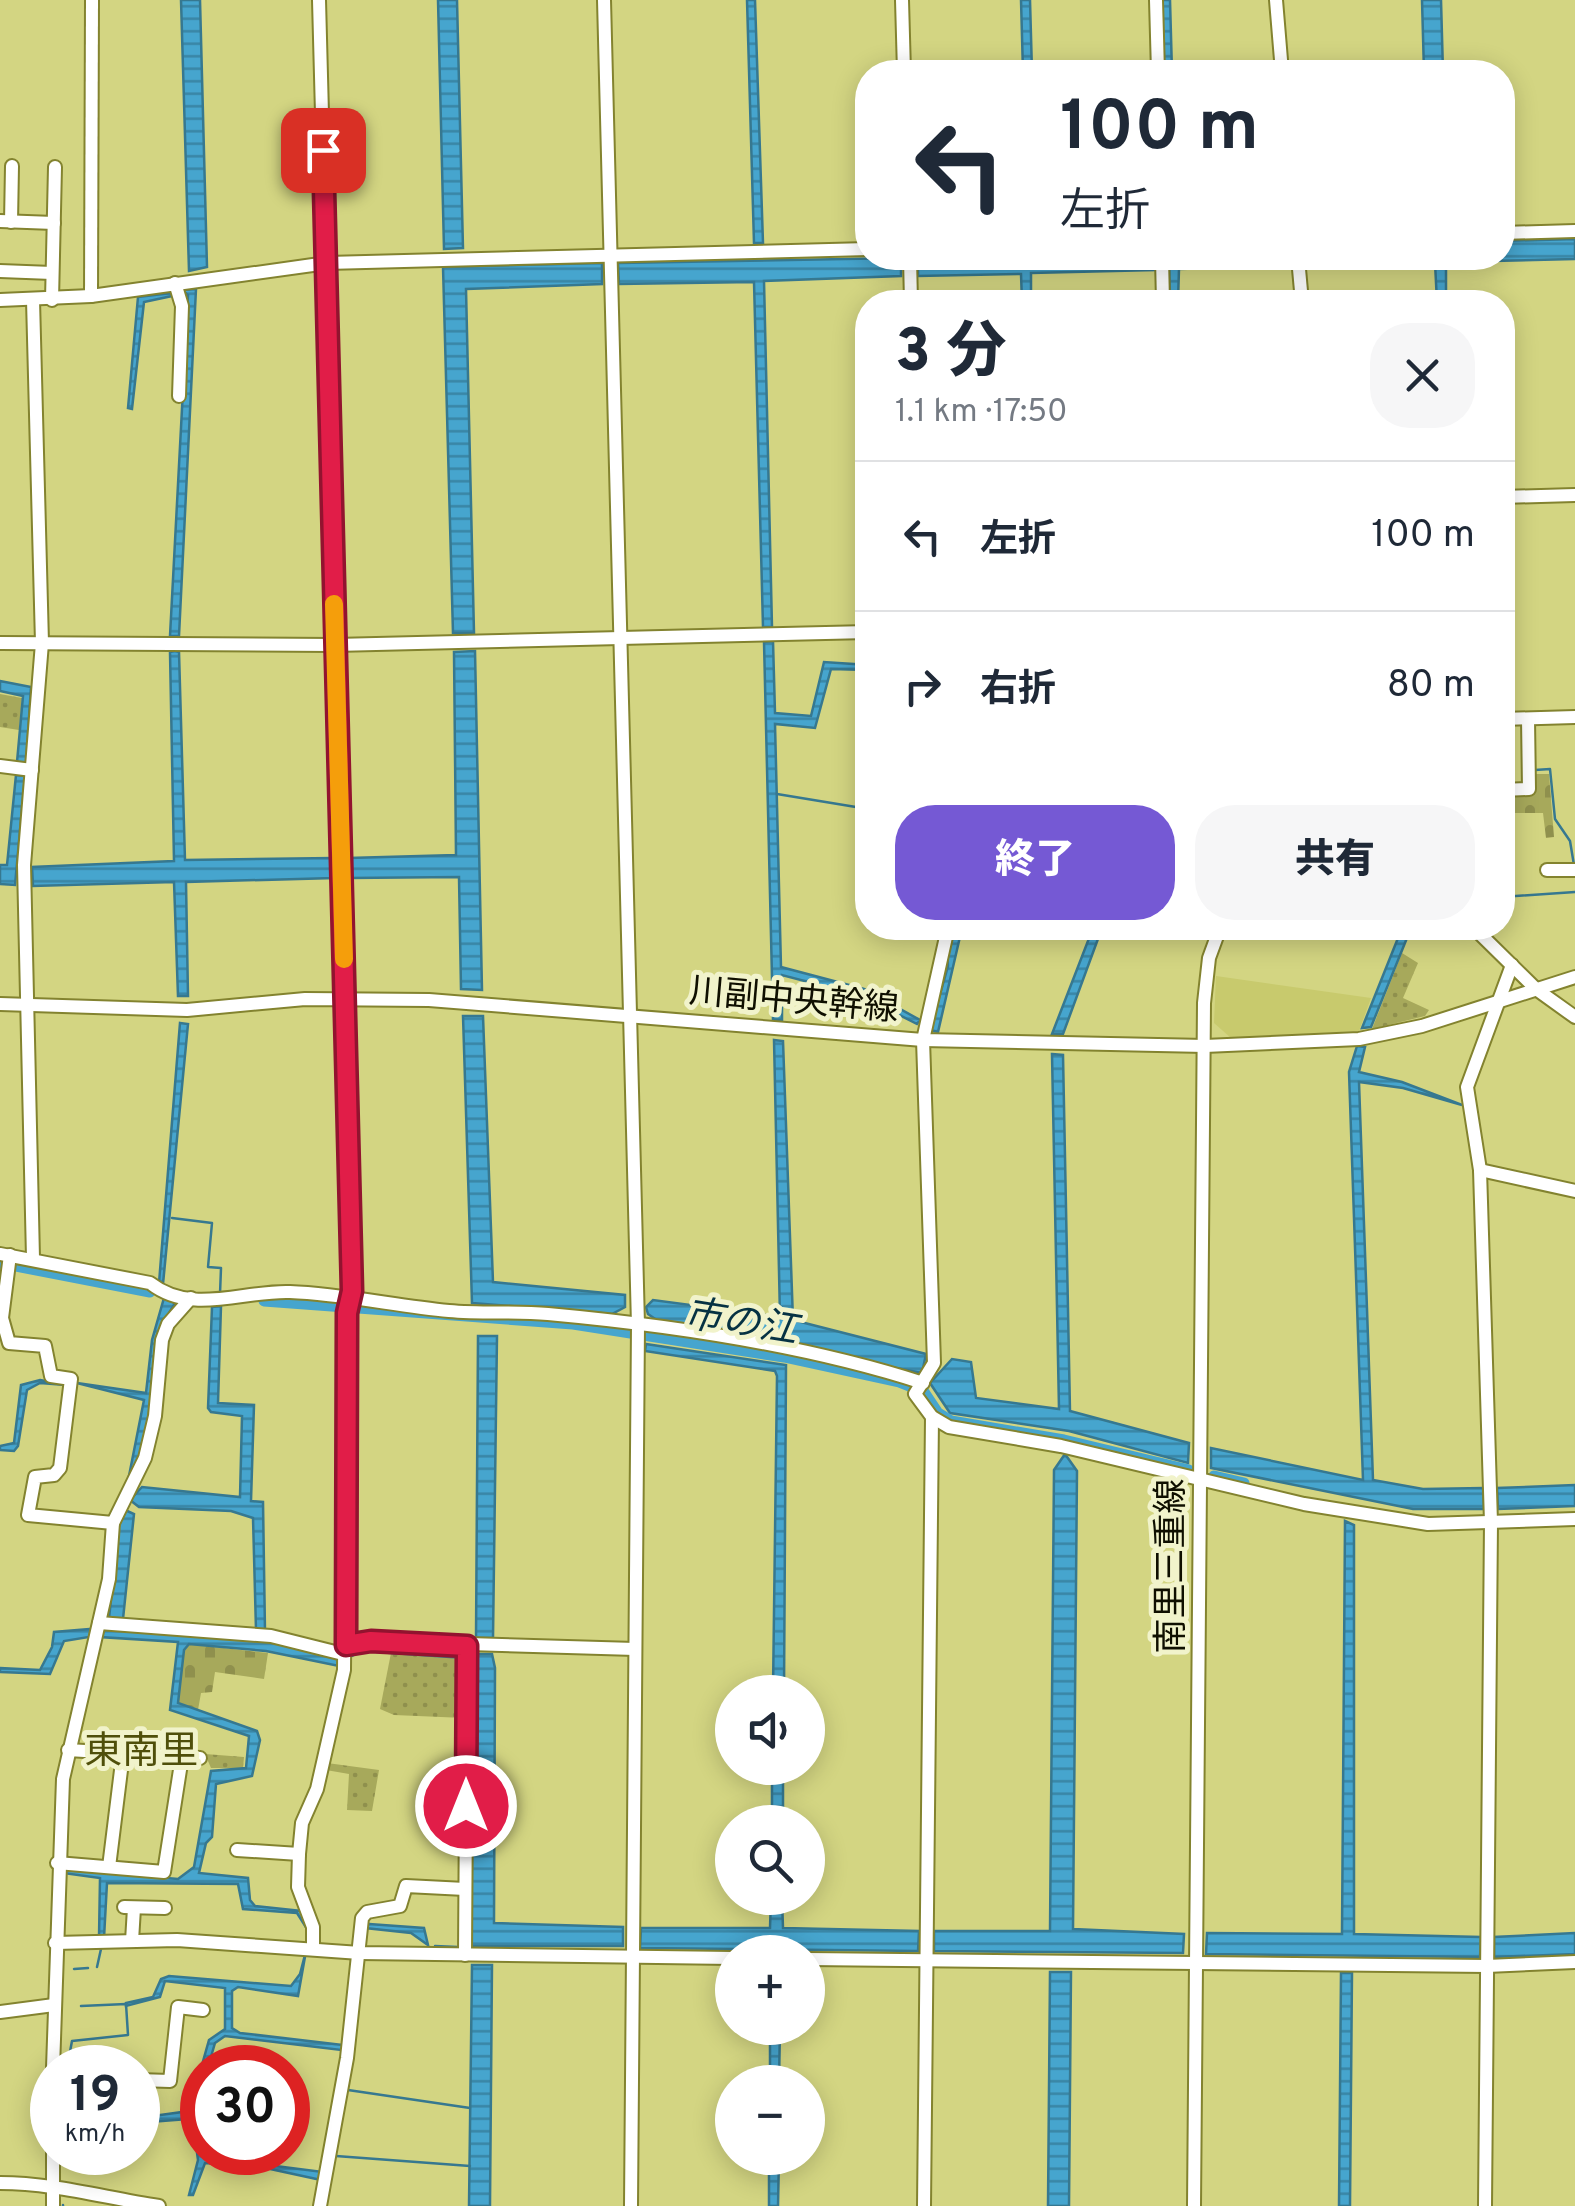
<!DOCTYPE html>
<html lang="ja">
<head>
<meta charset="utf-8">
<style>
	:root { --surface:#fff; --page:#f6f6f7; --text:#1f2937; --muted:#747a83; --line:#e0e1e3; --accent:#7559d4 }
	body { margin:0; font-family:Overpass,"Noto Sans JP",sans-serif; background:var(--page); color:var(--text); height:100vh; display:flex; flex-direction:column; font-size:38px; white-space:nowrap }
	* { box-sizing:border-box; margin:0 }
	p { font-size:32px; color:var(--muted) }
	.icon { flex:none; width:55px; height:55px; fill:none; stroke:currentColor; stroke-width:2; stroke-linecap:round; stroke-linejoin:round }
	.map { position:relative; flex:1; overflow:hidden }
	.panel { position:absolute; left:855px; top:290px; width:660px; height:650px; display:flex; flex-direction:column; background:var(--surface); border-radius:40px; box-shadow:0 5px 25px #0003 }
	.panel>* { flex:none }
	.guide { position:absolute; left:855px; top:60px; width:660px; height:210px; border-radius:40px; box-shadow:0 5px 25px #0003; background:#fff; color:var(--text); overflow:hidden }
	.tools { position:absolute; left:715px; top:1675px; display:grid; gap:20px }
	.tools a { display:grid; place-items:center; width:110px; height:110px; border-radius:50%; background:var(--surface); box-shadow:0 5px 25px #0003; font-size:50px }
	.speed { position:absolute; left:30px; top:2045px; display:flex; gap:20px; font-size:50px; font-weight:700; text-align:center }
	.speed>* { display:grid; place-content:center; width:130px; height:130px; border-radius:50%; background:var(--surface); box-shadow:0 5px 25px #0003; line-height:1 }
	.speed small { font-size:25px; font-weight:400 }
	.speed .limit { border:15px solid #d22; background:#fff; color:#111 }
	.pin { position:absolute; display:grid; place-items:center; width:85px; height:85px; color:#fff; margin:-42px; border-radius:20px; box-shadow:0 5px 15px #0006 }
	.me { position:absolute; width:110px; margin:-55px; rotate:0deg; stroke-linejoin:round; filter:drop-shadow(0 0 8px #0008) }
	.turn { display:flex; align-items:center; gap:35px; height:210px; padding:0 40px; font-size:45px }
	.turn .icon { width:130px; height:130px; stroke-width:2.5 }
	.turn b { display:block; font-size:70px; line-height:85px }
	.round { display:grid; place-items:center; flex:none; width:105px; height:105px; border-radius:40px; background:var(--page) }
	.head { display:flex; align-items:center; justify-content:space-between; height:170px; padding:0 40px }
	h1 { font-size:60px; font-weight:800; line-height:75px }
	.primary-button { display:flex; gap:20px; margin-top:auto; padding:20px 40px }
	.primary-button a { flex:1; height:115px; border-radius:40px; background:var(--accent); color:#fff; font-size:40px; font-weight:800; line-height:115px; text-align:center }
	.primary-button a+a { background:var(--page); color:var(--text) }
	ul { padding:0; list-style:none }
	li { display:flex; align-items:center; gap:30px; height:150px; padding:0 40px; border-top:2px solid var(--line) }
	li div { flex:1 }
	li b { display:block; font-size:38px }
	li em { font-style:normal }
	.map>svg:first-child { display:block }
</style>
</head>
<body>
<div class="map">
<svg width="1575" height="2206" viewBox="0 0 1575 2206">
	<defs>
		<pattern id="grass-dots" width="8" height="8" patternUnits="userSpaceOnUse" patternTransform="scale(2.5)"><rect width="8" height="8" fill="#a7a95b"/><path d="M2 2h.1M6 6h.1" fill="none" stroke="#8f904d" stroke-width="1.8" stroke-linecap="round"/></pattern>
		<pattern id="cemetery-stones" width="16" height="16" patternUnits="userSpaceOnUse" patternTransform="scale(2.5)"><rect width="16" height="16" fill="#a7a95b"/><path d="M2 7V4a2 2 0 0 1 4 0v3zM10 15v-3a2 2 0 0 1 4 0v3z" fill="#8f904d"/></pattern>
		<pattern id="water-rules" width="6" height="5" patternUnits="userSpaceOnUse" patternTransform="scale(2.5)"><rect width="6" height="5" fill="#46a5ce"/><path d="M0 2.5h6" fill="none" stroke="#3985a5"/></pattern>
	</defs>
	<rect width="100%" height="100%" fill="#d3d582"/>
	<polygon fill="#c8ca6d" points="1216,976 1371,998 1359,1031 1231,1038 1214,1023"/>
	<g fill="url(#grass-dots)">
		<polygon points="0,694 22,698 19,730 0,727"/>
		<polygon points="1402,953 1418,963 1403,998 1429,1010 1425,1016 1372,1029"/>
		<polygon points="391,1653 464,1659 464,1718 394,1715 380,1709"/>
		<polygon points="205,1754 244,1757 243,1768 211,1768"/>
		<polygon points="327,1763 379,1770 372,1811 347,1810 349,1774 326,1770"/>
	</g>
	<g fill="url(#cemetery-stones)">
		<polygon points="1533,774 1549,774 1554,837 1546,838 1543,813 1503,813 1502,794 1532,793"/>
		<polygon points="189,1644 268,1653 264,1679 215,1672 212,1692 201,1693 198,1710 178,1703 184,1649"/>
	</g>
	<g fill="url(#water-rules)" stroke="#367890" stroke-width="2.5">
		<polygon points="181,0 200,0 207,267 189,271"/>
		<polygon points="438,0 457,0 463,248 444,249"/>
		<polygon points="747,0 755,0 763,243 754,243"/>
		<polygon points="1021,0 1030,0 1032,72 1023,72"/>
		<polygon points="1161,0 1170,0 1172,72 1163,72"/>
		<polygon points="1422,0 1441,0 1443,72 1424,72"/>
		<polygon points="1575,239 1575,259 1446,262 1446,302 1437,302 1435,263 1308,266 1307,258 1502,258 1503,241"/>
		<polygon points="901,258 901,276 764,281 772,627 763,627 754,282 619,284 618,263"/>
		<polygon points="918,258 1155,258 1155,270 1031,273 1031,302 1022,302 1021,274 918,276"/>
		<polygon points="1169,258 1280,258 1280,266 1179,269 1178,302 1170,302"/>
		<polygon points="602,263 602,284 466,289 474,633 453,633 443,267"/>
		<polygon points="196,289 179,636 170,636 188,295 182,290"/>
		<polygon points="171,293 172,296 144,302 132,409 128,408 138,297"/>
		<polygon points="773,641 775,713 811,716 824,662 868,665 867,670 831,669 815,728 775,724 781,967 864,989 920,1020 917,1024 862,996 782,975 782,1020 773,1020 764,642"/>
		<polygon points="175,651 179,652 185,860 333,858 334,878 186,882 188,996 178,996 174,882 33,886 32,867 174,861 170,652"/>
		<polygon points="475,651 482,990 461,989 459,877 349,878 349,858 456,855 454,652"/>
		<polygon points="0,681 31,687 26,764 17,762 23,696 0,691"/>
		<polygon points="16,775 25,776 15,885 0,884 0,865 7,865"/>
		<polygon points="953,928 962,928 938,1032 930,1030 948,966 947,943"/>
		<polygon points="1093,928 1102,928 1063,1034 1052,1034"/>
		<polygon points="1402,928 1411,928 1371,1027 1362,1028"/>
		<polygon points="463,1016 483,1016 493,1282 625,1295 625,1307 612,1314 472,1303"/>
		<polygon points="180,1023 188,1024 163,1284 159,1283"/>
		<polygon points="774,1040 783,1041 793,1320 926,1354 922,1373 661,1323 648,1314 646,1307 653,1300 780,1317"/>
		<polygon points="1357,1046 1365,1047 1359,1072 1402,1082 1462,1105 1403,1088 1359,1082 1373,1480 1423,1489 1483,1488 1484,1509 1413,1509 1211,1468 1211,1448 1363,1480 1349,1072"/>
		<polygon points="1052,1054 1063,1055 1070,1411 1189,1443 1188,1463 1069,1431 950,1413 930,1383 952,1359 971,1362 976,1398 1059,1409"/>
		<path d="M164,1298L175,1303C141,1354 162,1428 128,1481L144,1400L77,1383L146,1393L152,1340Z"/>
		<polygon points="221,1306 218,1403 254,1405 251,1501 263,1502 265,1631 256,1630 253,1518 231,1511 139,1507 130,1500 142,1487 240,1497 242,1416 211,1412 208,1408 212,1307"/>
		<polygon points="478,1336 497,1336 493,1638 476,1638"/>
		<polygon points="646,1344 786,1365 784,1692 773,1692 777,1376 775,1371 645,1351"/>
		<polygon points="40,1380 66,1385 40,1383 27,1390 18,1446 14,1451 0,1450 0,1446 14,1443 21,1385"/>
		<polygon points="1065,1454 1077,1471 1073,1929 1184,1934 1183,1953 934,1951 934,1931 1050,1931 1054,1470"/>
		<polygon points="1575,1485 1575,1506 1498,1509 1497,1488"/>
		<polygon points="125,1510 134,1514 123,1619 109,1618 119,1525"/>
		<polygon points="1345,1521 1354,1525 1354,1934 1481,1937 1480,1957 1206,1954 1207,1933 1342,1934"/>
		<polygon points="105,1627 271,1640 339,1658 339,1666 266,1651 189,1644 184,1650 178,1703 257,1731 260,1740 252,1776 216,1784 212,1837 206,1843 199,1873 248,1878 250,1900 255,1906 301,1911 309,1932 297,1913 243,1909 238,1884 107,1883 104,1938 99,1938 100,1878 63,1873 63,1869 178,1879 194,1867 211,1771 246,1768 249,1736 170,1710 178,1642 100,1637"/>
		<polygon points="91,1629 89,1637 64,1641 50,1674 0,1672 0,1668 40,1670 52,1647 54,1632"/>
		<polygon points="360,1645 461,1650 463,1658 362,1651 346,1659"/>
		<polygon points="478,1654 492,1654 495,1668 494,1923 623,1927 623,1946 471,1946 474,1672"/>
		<rect x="772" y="1768" width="11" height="54"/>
		<polygon points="771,1898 782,1898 783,1928 919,1931 918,1951 640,1948 641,1928 770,1928"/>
		<polygon points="369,1924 424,1928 428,1945 411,1933 365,1928"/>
		<polygon points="1575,1933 1575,1954 1494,1957 1494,1937"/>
		<polygon points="306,1951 298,1996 238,1987 232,1991 232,2028 240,2033 343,2045 341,2050 225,2036 215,2043 208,2067 202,2068 196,2113 204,2157 323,2172 321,2180 261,2167 205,2163 193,2195 189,2195 198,2160 193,2123 188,2119 138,2123 138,2118 189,2111 209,2040 225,2029 225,1988 165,1981 160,1997 126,2006 126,2003 153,1997 161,1979 169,1976 291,1986 300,1974"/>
		<polygon points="472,1965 492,1965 490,2206 469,2206"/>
		<polygon points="1050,1972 1071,1972 1069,2206 1048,2206"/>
		<polygon points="1341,1973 1352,1973 1350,2206 1339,2206"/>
		<polygon points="770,2028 780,2028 779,2082 770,2082"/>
		<polygon points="769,2158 779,2158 778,2206 769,2206"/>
	</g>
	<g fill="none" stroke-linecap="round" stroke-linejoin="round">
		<g stroke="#367890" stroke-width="2.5">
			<polyline points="1535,770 1550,769 1555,819 1570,841 1574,865"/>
			<polyline points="777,794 868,809"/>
			<polyline points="1502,897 1575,892"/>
			<polyline points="1492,934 1493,928"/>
			<polyline points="172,1218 212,1223 208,1267 221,1268 220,1294"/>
			<polyline points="435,1946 458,1947"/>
			<polyline points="97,1967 101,1949"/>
			<polyline points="74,1969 88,1968"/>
			<polyline points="67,2068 72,2041 128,2035 126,2004 81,2006"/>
			<polyline points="348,2090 470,2108"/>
			<polyline points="336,2156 470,2166"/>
			<polyline points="63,2205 63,2206"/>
		</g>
		<g stroke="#46a5ce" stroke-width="11">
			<polyline points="0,1263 150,1292"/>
			<polyline points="264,1301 573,1324 784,1357 899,1382 924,1392 938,1413 951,1421 1064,1440 1189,1470"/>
			<polyline points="1214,1476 1244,1483"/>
		</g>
		<defs>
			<g id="minor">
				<polyline points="604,0 638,1325 631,2206"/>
				<polyline points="902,0 904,72"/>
				<polyline points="1156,0 1158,72"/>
				<polyline points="1276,0 1282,72"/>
				<polyline points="0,221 54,223"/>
				<polyline points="11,222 12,166"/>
				<polyline points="1502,233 1575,231"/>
				<polyline points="910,258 911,302"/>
				<polyline points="1162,258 1163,302"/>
				<polyline points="1298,258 1302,302"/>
				<polyline points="0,271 52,273"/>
				<polyline points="175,283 182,306 179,396"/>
				<polyline points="91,296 92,0"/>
				<polyline points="0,300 91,296 327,263 868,249"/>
				<polyline points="33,300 42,643 24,865 33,1258"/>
				<polyline points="52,300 55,167"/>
				<polyline points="1502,497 1575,495"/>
				<polyline points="0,643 335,645 868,632"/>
				<polyline points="1502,719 1575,717"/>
				<polyline points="0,766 32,770"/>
				<polyline points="1502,790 1529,789 1528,719"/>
				<polyline points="1547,870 1575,870"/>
				<polyline points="948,928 923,1040 934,1363 915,1394 932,1417 949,1427 1061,1446 1304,1504 1428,1524 1575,1519"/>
				<polyline points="1474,928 1536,989 1575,1017"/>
				<polyline points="0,1004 187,1010 305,999 429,1000 923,1040 1205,1046 1359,1039 1422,1026 1575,977"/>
				<polyline points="1480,1170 1575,1191"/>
				<path d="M0,1254L150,1283C192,1316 243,1290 290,1292C343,1294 396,1306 449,1311C482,1314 515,1311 548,1314C668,1325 809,1346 923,1383"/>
				<polyline points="10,1255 2,1318 9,1343 45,1346 51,1376 71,1379 60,1468 54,1475 35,1477 28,1515 113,1523"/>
				<polyline points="99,1623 271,1636 343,1654"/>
				<polyline points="346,1645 371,1641 635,1649"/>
				<polyline points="68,1750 200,1758"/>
				<polyline points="237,1850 299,1854"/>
				<polyline points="57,1863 164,1872 182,1757"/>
				<polyline points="109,1867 123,1754"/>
				<polyline points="124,1907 165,1908"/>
				<polyline points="132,1941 134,1908"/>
				<polyline points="55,1943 177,1940 360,1953 732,1958"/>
				<polyline points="313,1947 313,1927 298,1887 299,1854 302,1823 317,1789 344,1670 347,1313 353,1291 319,0"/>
				<polyline points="465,1955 467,1647"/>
				<polyline points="808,1959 1487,1966 1575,1962"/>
				<polyline points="0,2012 54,2005"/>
				<polyline points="53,2068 63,1779 109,1579 113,1523 145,1458 155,1416 162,1340 168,1324 191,1298"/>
				<polyline points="138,2080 170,2081 178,2007 203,2010"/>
				<path d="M0,2183C54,2183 105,2198 159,2206"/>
				<polyline points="53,2206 53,2152"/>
				<polyline points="320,2206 347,2058 362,1918 367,1912 400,1906 406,1886 465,1889"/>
				<polyline points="924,2206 932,1417"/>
				<polyline points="1194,2206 1204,1003 1209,958 1220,928"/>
				<polyline points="1485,2206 1491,1522 1480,1170 1467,1087 1512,965"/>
			</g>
		</defs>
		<use href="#minor" stroke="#83832f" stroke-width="16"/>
		<use href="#minor" stroke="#fff" stroke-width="12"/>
	</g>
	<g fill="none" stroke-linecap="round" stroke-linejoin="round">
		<defs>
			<polyline id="route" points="323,150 352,1291 347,1313 346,1645 371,1641 467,1646 466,1806"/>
		</defs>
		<use href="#route" stroke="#92132f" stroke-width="25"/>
		<use href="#route" stroke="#e11d48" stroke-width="18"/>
		<polyline stroke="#f59e0b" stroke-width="18" points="334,604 344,959"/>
	</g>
	<g text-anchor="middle" stroke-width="10" stroke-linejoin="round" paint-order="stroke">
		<g font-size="35" fill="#0f0f00" stroke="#f1f3cb">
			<text transform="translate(794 999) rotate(5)" y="12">川副中央幹線</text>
			<text transform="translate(1170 1566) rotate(-90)" y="12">南里三重線</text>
		</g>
		<g font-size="38" font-style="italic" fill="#063243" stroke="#f1f3cb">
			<text transform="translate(741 1321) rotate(9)" y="13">市の江</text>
		</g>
		<g font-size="38" fill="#4f4f0a" stroke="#f1f3cb">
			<text x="141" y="1763">東南里</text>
		</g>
	</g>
</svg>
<div class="tools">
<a><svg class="icon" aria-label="sound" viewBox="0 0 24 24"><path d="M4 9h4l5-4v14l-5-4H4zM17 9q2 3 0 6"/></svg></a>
<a><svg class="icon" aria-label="search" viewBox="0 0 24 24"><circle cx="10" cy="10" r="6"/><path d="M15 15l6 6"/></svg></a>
<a>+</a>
<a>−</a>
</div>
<div class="speed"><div>19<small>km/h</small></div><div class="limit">30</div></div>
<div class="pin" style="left:323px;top:150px;background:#d93025"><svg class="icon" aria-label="arrive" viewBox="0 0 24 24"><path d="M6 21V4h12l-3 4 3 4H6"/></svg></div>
<svg class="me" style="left:466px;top:1806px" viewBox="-20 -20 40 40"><circle r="17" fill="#e11d48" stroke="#fff" stroke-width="3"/><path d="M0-11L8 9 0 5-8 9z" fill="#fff"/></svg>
<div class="guide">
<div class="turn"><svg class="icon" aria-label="left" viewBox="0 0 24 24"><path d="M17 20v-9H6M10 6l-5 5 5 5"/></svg><div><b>100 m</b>左折</div></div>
</div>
<section class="panel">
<div class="head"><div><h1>3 分</h1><p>1.1 km · 17:50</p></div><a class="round"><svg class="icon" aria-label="close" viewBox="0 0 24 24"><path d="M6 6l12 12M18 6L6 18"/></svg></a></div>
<ul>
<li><svg class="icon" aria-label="left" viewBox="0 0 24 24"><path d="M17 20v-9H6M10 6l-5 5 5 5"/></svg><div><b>左折</b></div><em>100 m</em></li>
<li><svg class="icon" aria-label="right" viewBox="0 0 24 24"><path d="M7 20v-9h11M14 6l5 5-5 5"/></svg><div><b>右折</b></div><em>80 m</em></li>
</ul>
<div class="primary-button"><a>終了</a><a>共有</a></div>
</section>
</div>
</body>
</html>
